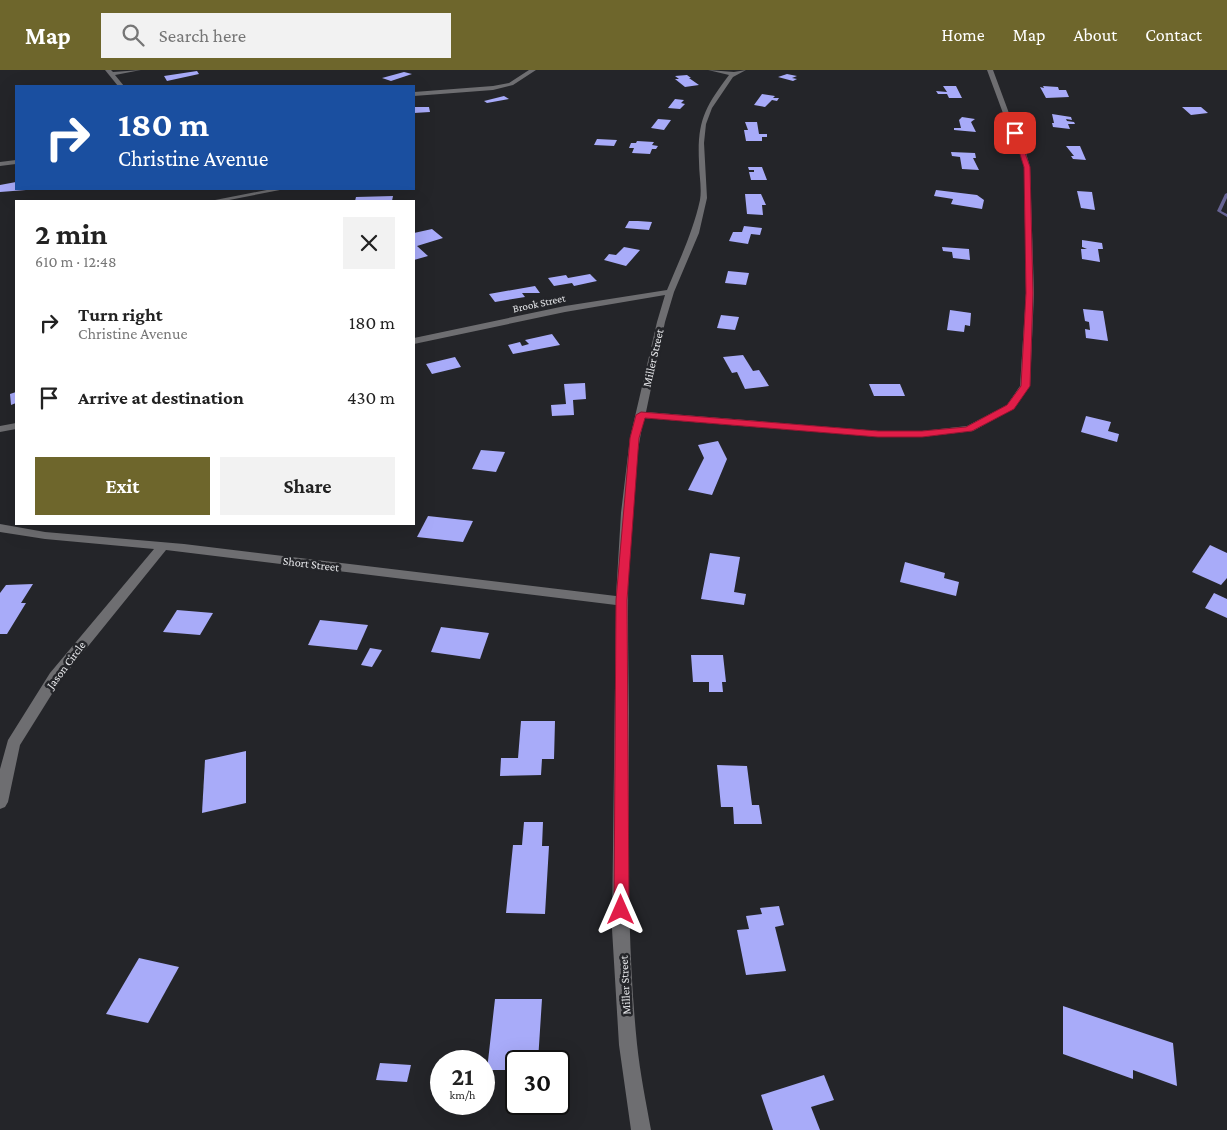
<!DOCTYPE html>
<html lang="en">
<head>
<meta charset="utf-8">
<style>
	:root { --surface:#fff; --page:#f2f2f2; --text:#222; --muted:#767676; --accent:#6e662c }
	body { margin:0; font-family:"Crimson Pro",serif; background:var(--page); color:var(--text); height:100vh; display:flex; flex-direction:column; font-size:19px; white-space:nowrap }
	* { box-sizing:border-box; margin:0 }
	p { font-size:16px; color:var(--muted) }
	.icon { flex:none; width:28px; height:28px; fill:none; stroke:currentColor; stroke-width:2; stroke-linecap:round; stroke-linejoin:round }
	.map { position:relative; flex:1; overflow:hidden }
	.details { position:absolute; left:15px; top:130px; width:400px; height:325px; display:flex; flex-direction:column; background:var(--surface); border-radius:0px; box-shadow:0 5px 20px #0002 }
	.details>* { flex:none }
	.hud { position:absolute; left:15px; top:15px; width:400px; height:105px; border-radius:0px; box-shadow:0 5px 20px #0002; background:#1a4fa0; color:#fff; overflow:hidden }
	.speed { position:absolute; left:430px; top:980px; display:flex; gap:10px; font-size:25px; font-weight:700; text-align:center }
	.speed>* { display:grid; place-content:center; width:65px; height:65px; border-radius:50%; background:var(--surface); box-shadow:0 5px 20px #0002; line-height:1 }
	.speed small { font-size:12px; font-weight:400 }
	.speed .limit { border:2px solid #111; border-radius:8px; background:#fff; color:#111 }
	.pin { position:absolute; display:grid; place-items:center; width:42px; height:42px; color:#fff; margin:-21px; border-radius:10px; box-shadow:0 2px 8px #0006 }
	.me { position:absolute; width:55px; margin:-28px; rotate:0deg; stroke-linejoin:round; filter:drop-shadow(0 0 4px #0008) }
	.turn { display:flex; align-items:center; gap:18px; height:105px; padding:0 20px; font-size:22px }
	.turn .icon { width:65px; height:65px; stroke-width:2.5 }
	.turn b { display:block; font-size:35px; line-height:42px }
	.round { display:grid; place-items:center; flex:none; width:52px; height:52px; border-radius:0px; background:var(--page) }
	.head { display:flex; align-items:center; justify-content:space-between; height:85px; padding:0 20px }
	h1 { font-size:30px; font-weight:700; line-height:38px }
	.primary-button { display:flex; gap:10px; margin-top:auto; padding:10px 20px }
	.primary-button a { flex:1; height:58px; border-radius:0px; background:var(--accent); color:#fff; font-size:20px; font-weight:700; line-height:58px; text-align:center }
	.primary-button a+a { background:var(--page); color:var(--text) }
	ul { padding:0; list-style:none }
	li { display:flex; align-items:center; gap:15px; height:75px; padding:0 20px }
	li div { flex:1 }
	li b { display:block; font-size:19px }
	li em { font-style:normal }
	header { display:flex; align-items:center; gap:30px; box-sizing:border-box; height:70px; padding:0 25px; background:var(--accent); color:#fff }
	header strong { font-size:24px }
	nav { display:flex; gap:28px; margin-inline-start:auto; font-size:18px }
	.search { width:350px; height:45px; background:var(--page); display:flex; align-items:center; gap:12px; box-sizing:border-box; padding:0 18px; border-radius:0px; color:var(--muted); font-size:19px }
	.map>svg:first-child { display:block }
</style>
</head>
<body>
<header>
<strong>Map</strong>
<div class="search"><svg class="icon" aria-label="search" viewBox="0 0 24 24"><circle cx="10" cy="10" r="6"/><path d="M15 15l6 6"/></svg>Search here</div>
<nav><a>Home</a><a>Map</a><a>About</a><a>Contact</a></nav>
</header>
<div class="map">
<svg width="1227" height="1060" viewBox="0 0 1227 1060">
	<rect width="100%" height="100%" fill="#242529"/>
	<g fill="none" stroke-linecap="round" stroke-linejoin="round">
		<polygon fill="#676494" fill-rule="evenodd" points="1227,123 1227,128 1221,141 1227,144 1227,147 1217,141 1225,124"/>
	</g>
	<g fill="#a8abf9">
		<polygon points="197,1 199,4 167,11 164,6"/>
		<polygon points="404,2 412,4 391,11 382,8"/>
		<polygon points="787,4 797,6 792,8 797,9 793,11 778,7"/>
		<polygon points="687,5 691,8 689,8 699,15 685,17 675,9 679,9 675,6"/>
		<polygon points="943,16 956,16 962,28 949,28 947,24 938,24 936,21 947,22"/>
		<polygon points="1043,16 1058,17 1059,20 1066,20 1069,27 1046,28 1040,17 1044,18"/>
		<polygon points="762,24 775,26 773,28 779,28 777,31 772,30 765,37 754,35"/>
		<polygon points="504,26 509,29 487,33 484,31"/>
		<polygon points="675,29 684,30 681,33 685,34 680,39 668,38"/>
		<polygon points="414,37 429,37 430,42 414,43"/>
		<polygon points="1182,37 1201,37 1208,43 1191,45"/>
		<polygon points="1052,44 1071,47 1072,50 1066,49 1067,51 1074,52 1075,54 1068,54 1070,59 1053,57 1052,53 1054,53"/>
		<polygon points="962,47 975,49 971,52 976,62 954,60 954,58 961,58 959,50"/>
		<polygon points="658,49 671,50 664,60 651,58"/>
		<polygon points="745,52 757,52 759,64 767,64 767,67 762,67 762,71 746,71 744,60 748,60"/>
		<polygon points="597,69 617,70 614,76 594,75"/>
		<polygon points="637,71 654,72 652,75 658,76 656,79 652,79 650,84 632,83 634,78 629,78 631,73 636,73"/>
		<polygon points="1066,76 1080,76 1086,90 1073,89 1071,86 1074,86"/>
		<polygon points="951,82 975,83 976,88 973,88 979,100 962,99 960,87 952,86"/>
		<polygon points="748,97 762,97 767,110 751,110 749,102 754,102 754,100 749,100"/>
		<polygon points="16,112 16,119 26,120 0,122 0,115"/>
		<polygon points="936,120 977,125 984,130 982,139 951,134 953,129 934,126"/>
		<polygon points="1077,121 1092,122 1095,140 1081,138"/>
		<polygon points="745,124 761,124 766,135 762,135 763,145 747,144"/>
		<polygon points="393,126 392,131 355,131 356,127"/>
		<polygon points="629,151 638,151 652,152 649,160 625,158"/>
		<polygon points="744,156 762,158 760,165 751,164 748,174 729,171 733,162 742,162"/>
		<polygon points="432,159 443,168 417,176 428,186 414,190 414,163"/>
		<polygon points="1082,170 1102,173 1103,179 1098,179 1100,192 1082,189 1081,179 1087,179 1082,177"/>
		<polygon points="624,177 640,180 626,196 604,190 609,184 616,185"/>
		<polygon points="942,177 969,179 970,190 953,188 952,182 943,181"/>
		<polygon points="728,201 749,203 746,215 725,213"/>
		<polygon points="590,204 597,211 574,216 572,213 554,216 548,208 566,205 568,208"/>
		<polygon points="535,216 540,223 522,223 525,227 495,232 489,224"/>
		<polygon points="1083,239 1103,241 1108,271 1086,268 1085,259 1090,260 1089,252 1085,251"/>
		<polygon points="950,240 971,243 970,256 965,255 964,262 947,260"/>
		<polygon points="721,245 739,247 735,260 717,258"/>
		<polygon points="552,264 560,275 513,284 508,275 520,272 522,276 529,274 525,270"/>
		<polygon points="743,285 753,301 759,300 769,316 745,319 737,302 732,303 723,287"/>
		<polygon points="455,287 461,297 432,304 426,294"/>
		<polygon points="585,313 586,329 573,330 574,345 552,346 551,335 566,334 564,314"/>
		<polygon points="869,314 900,314 905,326 874,326"/>
		<polygon points="16,322 16,333 11,335 10,324"/>
		<polygon points="1086,346 1111,352 1108,361 1119,364 1117,372 1081,362"/>
		<polygon points="718,371 727,389 712,425 688,420 704,388 698,375"/>
		<polygon points="481,380 505,382 496,402 472,399"/>
		<polygon points="428,446 473,451 463,472 417,467"/>
		<polygon points="1210,475 1227,483 1227,508 1221,515 1192,502"/>
		<polygon points="710,483 740,487 734,522 746,524 744,535 701,529"/>
		<polygon points="905,492 945,503 944,508 959,512 956,526 900,512"/>
		<polygon points="33,514 21,533 26,533 7,564 0,564 0,523 6,515"/>
		<polygon points="1214,523 1227,529 1227,548 1205,538"/>
		<polygon points="177,540 213,543 200,565 163,562"/>
		<polygon points="320,550 368,555 357,580 308,575"/>
		<polygon points="441,557 489,563 480,589 431,582"/>
		<polygon points="370,578 382,580 372,597 361,595"/>
		<polygon points="691,585 723,585 726,612 722,612 723,622 709,622 709,612 693,612"/>
		<polygon points="521,651 555,651 554,689 542,689 541,705 500,706 501,688 518,688"/>
		<polygon points="246,681 246,733 202,743 205,690"/>
		<polygon points="717,695 747,696 752,735 759,735 762,754 734,754 733,737 721,737"/>
		<polygon points="524,752 543,752 542,776 549,776 545,844 506,843 513,775 522,775"/>
		<polygon points="779,836 784,855 775,857 786,901 746,905 737,860 749,859 746,846 762,844 760,838"/>
		<polygon points="139,888 179,897 148,953 106,944"/>
		<polygon points="495,929 542,929 538,991 516,991 516,1000 487,1000"/>
		<polygon points="1063,936 1173,973 1177,1016 1133,1000 1133,1009 1063,984"/>
		<polygon points="380,993 411,995 407,1012 376,1010"/>
		<polygon points="824,1005 834,1030 811,1037 820,1060 773,1060 761,1025"/>
	</g>
	<g fill="none" stroke-linecap="round" stroke-linejoin="round">
		<g fill="#6e6e71" fill-rule="evenodd">
			<polygon points="105,0 111,0 113,2 141,0 115,5 124,16 118,16"/>
			<polygon points="529,0 536,0 513,15 493,20 414,26 414,22 493,16 509,13"/>
			<path d="M708,0L734,2L746,0L733,7L712,38L706,54L704,73L707,128L699,163L674,222L665,252L646,342L879,361H922L967,356L1007,335L1020,316L1026,223L1024,97L1017,72L1007,54L987,0H993L1013,54L1023,72L1030,97L1034,223L1030,316L1013,339L973,361L922,367H879L644,348C624,440 628,548 629,642C629,753 626,864 637,974C640,1003 646,1032 651,1060H631L619,975L612,859L616,535L166,480L60,611L20,675L8,732L5,737L0,739V699L8,670L50,603L154,479L45,469L0,462V454L45,462L184,474L616,526L621,443L630,368L657,252L665,225L565,242L414,274V268L565,236L667,220C679,191 693,162 700,130C702,119 699,104 699,92C697,51 705,37 729,5Z"/>
			<polygon points="16,90 16,94 0,96 0,92"/>
			<polygon points="272,119 285,119 224,131 210,131"/>
			<polygon points="16,353 16,359 0,362 0,356"/>
		</g>
	</g>
	<polygon fill="#e11d48" stroke="#92132f" points="1013,62 1018,63 1030,97 1033,223 1030,316 1014,339 972,361 922,367 878,367 645,348 639,368 627,530 629,840 627,845 621,848 616,845 614,840 616,530 630,368 636,345 641,342 878,361 922,361 966,357 1007,335 1021,316 1026,223 1024,97"/>
	<g text-anchor="middle" stroke-width="5" stroke-linejoin="round" paint-order="stroke">
		<g font-size="11" fill="#e5e6e9" stroke="#242529">
			<text transform="translate(539 233) rotate(-12)" y="4">Brook Street</text>
		</g>
		<g font-size="12" fill="#e5e6e9" stroke="#242529">
			<text transform="translate(653 288) rotate(-77)" y="4">Miller Street</text>
			<text transform="translate(311 494) rotate(7)" y="4">Short Street</text>
			<text transform="translate(66 595) rotate(-53)" y="4">Jason Circle</text>
			<text transform="translate(625 915) rotate(-93)" y="4">Miller Street</text>
		</g>
	</g>
</svg>
<div class="speed"><div>21<small>km/h</small></div><div class="limit">30</div></div>
<div class="pin" style="left:1015px;top:63px;background:#d93025"><svg class="icon" aria-label="arrive" viewBox="0 0 24 24"><path d="M6 21V4h12l-3 4 3 4H6"/></svg></div>
<svg class="me" style="left:621px;top:840px" viewBox="-20 -20 40 40"><path d="M0-17L14 15 0 8-14 15z" fill="#e11d48" stroke="#fff" stroke-width="4"/></svg>
<div class="hud">
<div class="turn"><svg class="icon" aria-label="right" viewBox="0 0 24 24"><path d="M7 20v-9h11M14 6l5 5-5 5"/></svg><div><b>180 m</b>Christine Avenue</div></div>
</div>
<section class="details">
<div class="head"><div><h1>2 min</h1><p>610 m · 12:48</p></div><a class="round"><svg class="icon" aria-label="close" viewBox="0 0 24 24"><path d="M6 6l12 12M18 6L6 18"/></svg></a></div>
<ul>
<li><svg class="icon" aria-label="right" viewBox="0 0 24 24"><path d="M7 20v-9h11M14 6l5 5-5 5"/></svg><div><b>Turn right</b><p>Christine Avenue</p></div><em>180 m</em></li>
<li><svg class="icon" aria-label="arrive" viewBox="0 0 24 24"><path d="M6 21V4h12l-3 4 3 4H6"/></svg><div><b>Arrive at destination</b></div><em>430 m</em></li>
</ul>
<div class="primary-button"><a>Exit</a><a>Share</a></div>
</section>
</div>
</body>
</html>
